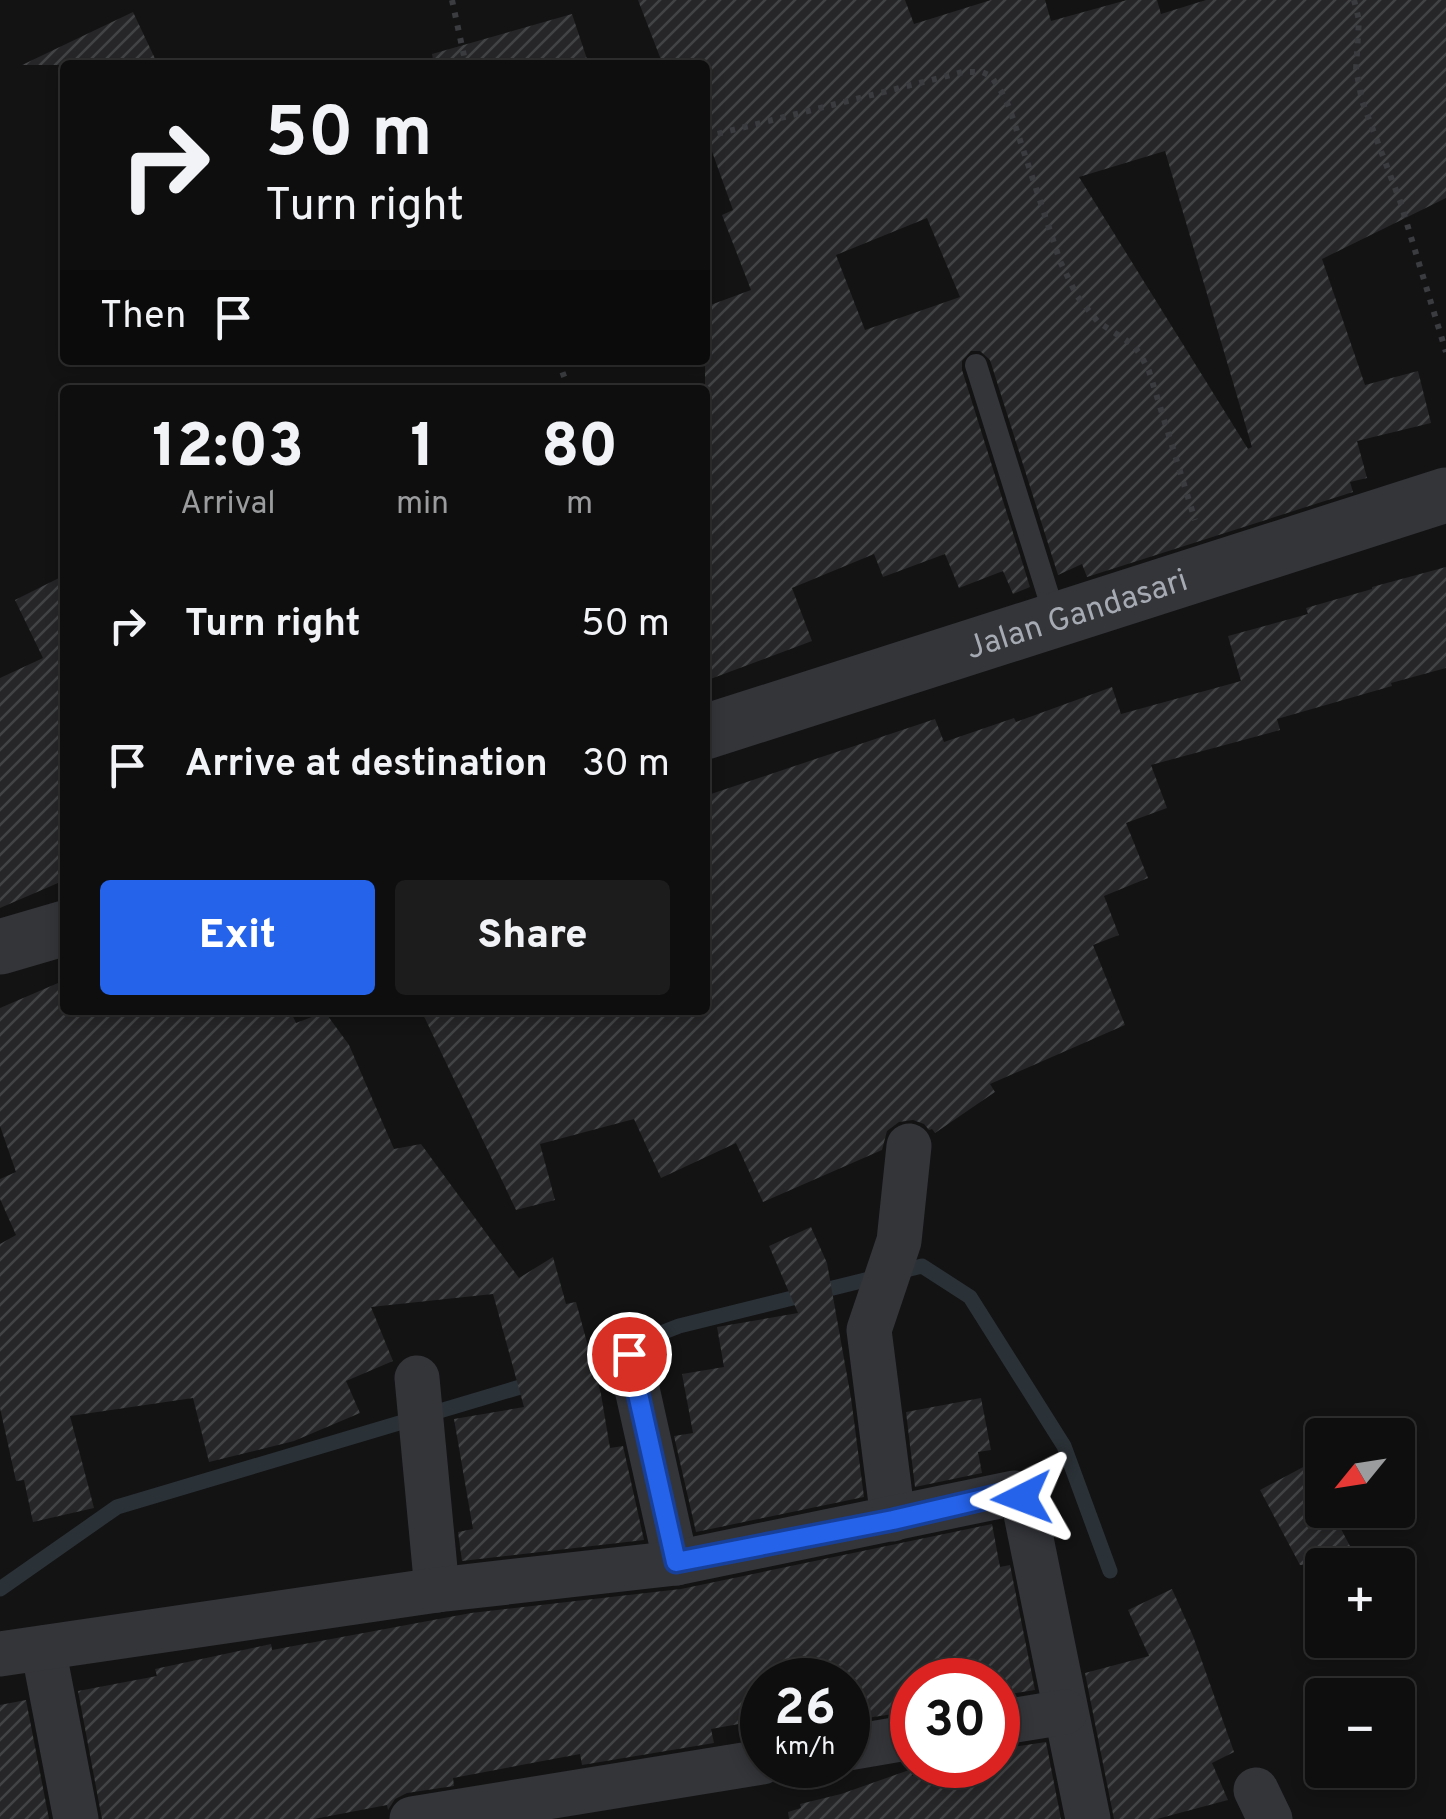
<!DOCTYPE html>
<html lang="en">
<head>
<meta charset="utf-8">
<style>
	:root { --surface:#0e0e0f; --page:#1c1c1d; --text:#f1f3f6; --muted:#9b9c9e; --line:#2e2e2f; --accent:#2563eb }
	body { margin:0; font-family:Overpass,sans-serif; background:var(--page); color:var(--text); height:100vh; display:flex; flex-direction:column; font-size:38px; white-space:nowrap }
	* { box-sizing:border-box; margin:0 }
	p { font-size:32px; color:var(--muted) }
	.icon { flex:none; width:55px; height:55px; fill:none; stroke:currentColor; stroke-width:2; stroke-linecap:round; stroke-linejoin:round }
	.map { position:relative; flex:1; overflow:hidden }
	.side { position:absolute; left:60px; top:385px; width:650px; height:630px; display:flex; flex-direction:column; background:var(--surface); border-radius:10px; box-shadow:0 5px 15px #0003,0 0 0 2px var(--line) }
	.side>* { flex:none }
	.guide { position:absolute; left:60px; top:60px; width:650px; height:305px; border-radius:10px; box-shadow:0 5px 15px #0003,0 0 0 2px var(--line); background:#0e0e0f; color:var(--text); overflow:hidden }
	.needle { width:65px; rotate:240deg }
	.controls { position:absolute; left:1305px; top:1418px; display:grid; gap:20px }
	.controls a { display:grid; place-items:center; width:110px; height:110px; border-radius:10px; background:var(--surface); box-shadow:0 5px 15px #0003,0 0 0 2px var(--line); font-size:50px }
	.speed { position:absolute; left:740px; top:1658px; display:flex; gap:20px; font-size:50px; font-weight:700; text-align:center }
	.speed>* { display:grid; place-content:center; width:130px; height:130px; border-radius:50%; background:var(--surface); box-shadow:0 5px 15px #0003,0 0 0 2px var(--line); line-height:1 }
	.speed small { font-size:25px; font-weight:400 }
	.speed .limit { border:15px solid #d22; background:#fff; color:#111 }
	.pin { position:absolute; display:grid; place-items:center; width:85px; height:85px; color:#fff; margin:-42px; border:5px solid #fff; border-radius:50%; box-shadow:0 2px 10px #0007 }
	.me { position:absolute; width:110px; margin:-55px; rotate:267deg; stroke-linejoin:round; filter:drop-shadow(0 0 8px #0008) }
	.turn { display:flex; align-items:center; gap:35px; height:210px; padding:0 40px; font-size:45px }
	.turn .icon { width:130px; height:130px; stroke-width:2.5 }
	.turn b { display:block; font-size:70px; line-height:85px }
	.then { display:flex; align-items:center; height:95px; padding:0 40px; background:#0003; gap:20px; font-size:38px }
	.eta { display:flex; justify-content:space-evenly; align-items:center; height:170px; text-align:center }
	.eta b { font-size:60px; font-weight:800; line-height:70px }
	.button { display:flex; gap:20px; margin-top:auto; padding:20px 40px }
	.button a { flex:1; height:115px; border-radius:10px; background:var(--accent); color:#fff; font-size:40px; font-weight:800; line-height:115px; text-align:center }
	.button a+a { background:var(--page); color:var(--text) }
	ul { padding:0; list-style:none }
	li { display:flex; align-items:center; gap:30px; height:140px; padding:0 40px }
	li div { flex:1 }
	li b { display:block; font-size:38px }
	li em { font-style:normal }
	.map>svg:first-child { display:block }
</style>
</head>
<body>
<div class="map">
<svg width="1446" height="1819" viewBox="0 0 1446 1819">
	<defs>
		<pattern id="building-hatch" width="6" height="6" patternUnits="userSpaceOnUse" patternTransform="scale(2.5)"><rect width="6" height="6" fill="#262628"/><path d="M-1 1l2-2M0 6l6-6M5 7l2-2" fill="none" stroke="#424345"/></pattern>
	</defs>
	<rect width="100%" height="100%" fill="#131314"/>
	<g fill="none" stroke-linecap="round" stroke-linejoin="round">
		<g stroke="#2b3237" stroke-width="15">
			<polyline points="577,1366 679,1326 922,1266 970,1297 1064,1446 1110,1571"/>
			<polyline points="0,1589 117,1507 537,1382"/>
		</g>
	</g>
	<g fill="url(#building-hatch)" fill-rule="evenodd">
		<path d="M638,0H905L914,24L991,0H1045L1051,21L1127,0H1157L1161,14L1206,0H1446V198L1322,259L1365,385L1418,371L1431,423L1357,441L1367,478L1350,482L1353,492L1087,577L1082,564L1058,575L990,360L980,351H971L962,361V370L1030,587L1013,594L1003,571L959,588L945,554L883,577L874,554L792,588L812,641L705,681V307L751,290L722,215L733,210L705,132V65H663ZM1165,151L1252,447L1248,449L1079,177ZM927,218L960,297L865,330L836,255Z"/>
		<polygon points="133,12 158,65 22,65"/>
		<polygon points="572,14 589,65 434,65 432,54"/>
		<polygon points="1446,567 1446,668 1391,683 1392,686 1277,719 1280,730 1151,765 1167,808 1126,823 1148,878 1104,896 1119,935 1093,945 1125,1025 990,1084 995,1092 935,1133 932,1129 929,1130 924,1124 913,1120 899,1122 887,1131 882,1150 763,1202 736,1143 661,1178 634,1119 540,1144 555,1200 516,1210 421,1010 705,1010 705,796 935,719 944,742 1014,718 1016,722 1112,687 1121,714 1241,681 1228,636 1308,614 1306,608 1372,589 1372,587"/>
		<polygon points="65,575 65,880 0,908 0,678 43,658 15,600"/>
		<polygon points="65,980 65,1010 290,1010 296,1023 325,1012 349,1045 394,1149 421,1144 519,1278 553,1257 566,1304 576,1302 601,1394 610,1448 623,1446 644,1540 462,1561 458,1532 473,1529 454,1419 524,1407 493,1294 371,1307 393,1361 346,1381 360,1413 294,1441 209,1462 193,1398 70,1416 94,1508 33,1522 24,1480 16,1481 0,1408 0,1244 16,1235 0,1199 0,1179 16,1172 0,1126 0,1008"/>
		<polygon points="811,1227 827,1263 851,1398 864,1497 696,1532 674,1436 693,1433 682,1374 724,1367 717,1327 798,1313 769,1246"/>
		<polygon points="981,1398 991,1450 978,1452 982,1473 915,1487 906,1412"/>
		<polygon points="1307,1465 1322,1494 1322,1510 1331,1510 1360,1565 1300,1565 1260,1490"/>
		<polygon points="992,1524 1000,1567 1010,1565 1035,1690 998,1696 998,1680 912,1680 912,1711 848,1721 848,1680 754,1680 761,1720 711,1729 714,1743 582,1765 580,1754 453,1778 454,1786 407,1793 395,1799 388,1810 387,1805 314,1819 102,1819 78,1691 157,1676 155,1669 271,1644 272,1650 471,1613 681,1589"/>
		<polygon points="1172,1589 1193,1636 1234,1752 1212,1763 1228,1800 1157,1819 1114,1819 1085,1673 1149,1656 1128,1610"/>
		<polygon points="26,1700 49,1819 0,1819 0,1705"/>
		<polygon points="1046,1742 1061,1819 789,1819 788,1812 801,1808 800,1804 841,1794 912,1769 912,1776 954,1765 998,1765 998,1749"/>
	</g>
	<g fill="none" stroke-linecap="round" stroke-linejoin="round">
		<g stroke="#3a3c40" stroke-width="6" stroke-dasharray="5 8" stroke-linecap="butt">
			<polyline points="452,0 466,65"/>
			<polyline points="1354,0 1359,20 1356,69 1362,101 1400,201 1446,352"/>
			<polyline points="705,137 963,72 982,72 991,76 1001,91 1009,107 1060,261 1077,296 1098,322 1132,344 1140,354 1149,371 1195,520"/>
			<polyline points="558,360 569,390"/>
		</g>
		<polyline stroke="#343539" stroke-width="22" points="976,365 1056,620"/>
		<g stroke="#343539" stroke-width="45">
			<polyline points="629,1353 676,1563"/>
			<polyline points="417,1378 437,1590"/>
			<polyline points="893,1519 869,1330 899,1241 909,1146"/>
			<polyline points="43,1648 76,1819"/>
			<polyline points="0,1654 437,1590 676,1563 1014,1493 1018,1495 1024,1504 1088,1819"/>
			<polyline points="998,1723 1065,1712"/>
			<polyline points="848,1748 912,1737"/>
			<polyline points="1256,1790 1270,1819"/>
			<polyline points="412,1819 762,1762"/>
		</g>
		<g stroke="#343539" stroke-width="55">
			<path id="s1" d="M705,732L1446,495"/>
			<polyline points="0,947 65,928"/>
		</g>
	</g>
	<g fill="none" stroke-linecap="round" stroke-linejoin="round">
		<defs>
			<polyline id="route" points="629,1354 676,1562 893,1520 1009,1493 1018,1494 1022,1498"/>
		</defs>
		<use href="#route" stroke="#184099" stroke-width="25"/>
		<use href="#route" stroke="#2563eb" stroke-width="18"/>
	</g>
	<g text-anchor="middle" stroke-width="10" stroke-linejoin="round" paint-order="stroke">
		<g font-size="32" fill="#a6aab3" stroke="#0e0e0f">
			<text dy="11" stroke="none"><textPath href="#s1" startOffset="390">Jalan Gandasari</textPath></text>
		</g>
	</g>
</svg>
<div class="controls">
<a><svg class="needle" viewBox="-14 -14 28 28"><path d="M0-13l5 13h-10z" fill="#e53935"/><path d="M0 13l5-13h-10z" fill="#9b9c9e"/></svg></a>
<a>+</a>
<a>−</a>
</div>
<div class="speed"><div>26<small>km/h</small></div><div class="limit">30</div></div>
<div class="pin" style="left:629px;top:1354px;background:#d93025"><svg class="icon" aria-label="arrive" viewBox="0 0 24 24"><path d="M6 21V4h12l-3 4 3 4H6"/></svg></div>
<svg class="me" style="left:1022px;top:1498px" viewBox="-20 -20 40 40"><path d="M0-17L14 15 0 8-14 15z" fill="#2563eb" stroke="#fff" stroke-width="4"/></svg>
<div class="guide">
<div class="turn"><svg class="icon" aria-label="right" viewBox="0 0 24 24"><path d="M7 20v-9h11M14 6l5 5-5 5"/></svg><div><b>50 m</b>Turn right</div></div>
<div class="then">Then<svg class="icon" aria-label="arrive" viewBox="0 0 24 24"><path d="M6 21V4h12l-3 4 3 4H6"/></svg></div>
</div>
<section class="side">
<div class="eta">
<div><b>12:03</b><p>Arrival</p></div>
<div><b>1</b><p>min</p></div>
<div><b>80</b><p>m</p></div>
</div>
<ul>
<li><svg class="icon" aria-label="right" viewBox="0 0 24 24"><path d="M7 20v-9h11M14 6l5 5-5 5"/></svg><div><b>Turn right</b></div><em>50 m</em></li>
<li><svg class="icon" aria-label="arrive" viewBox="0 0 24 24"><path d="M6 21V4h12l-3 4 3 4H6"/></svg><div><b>Arrive at destination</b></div><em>30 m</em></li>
</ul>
<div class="button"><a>Exit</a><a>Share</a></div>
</section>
</div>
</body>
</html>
